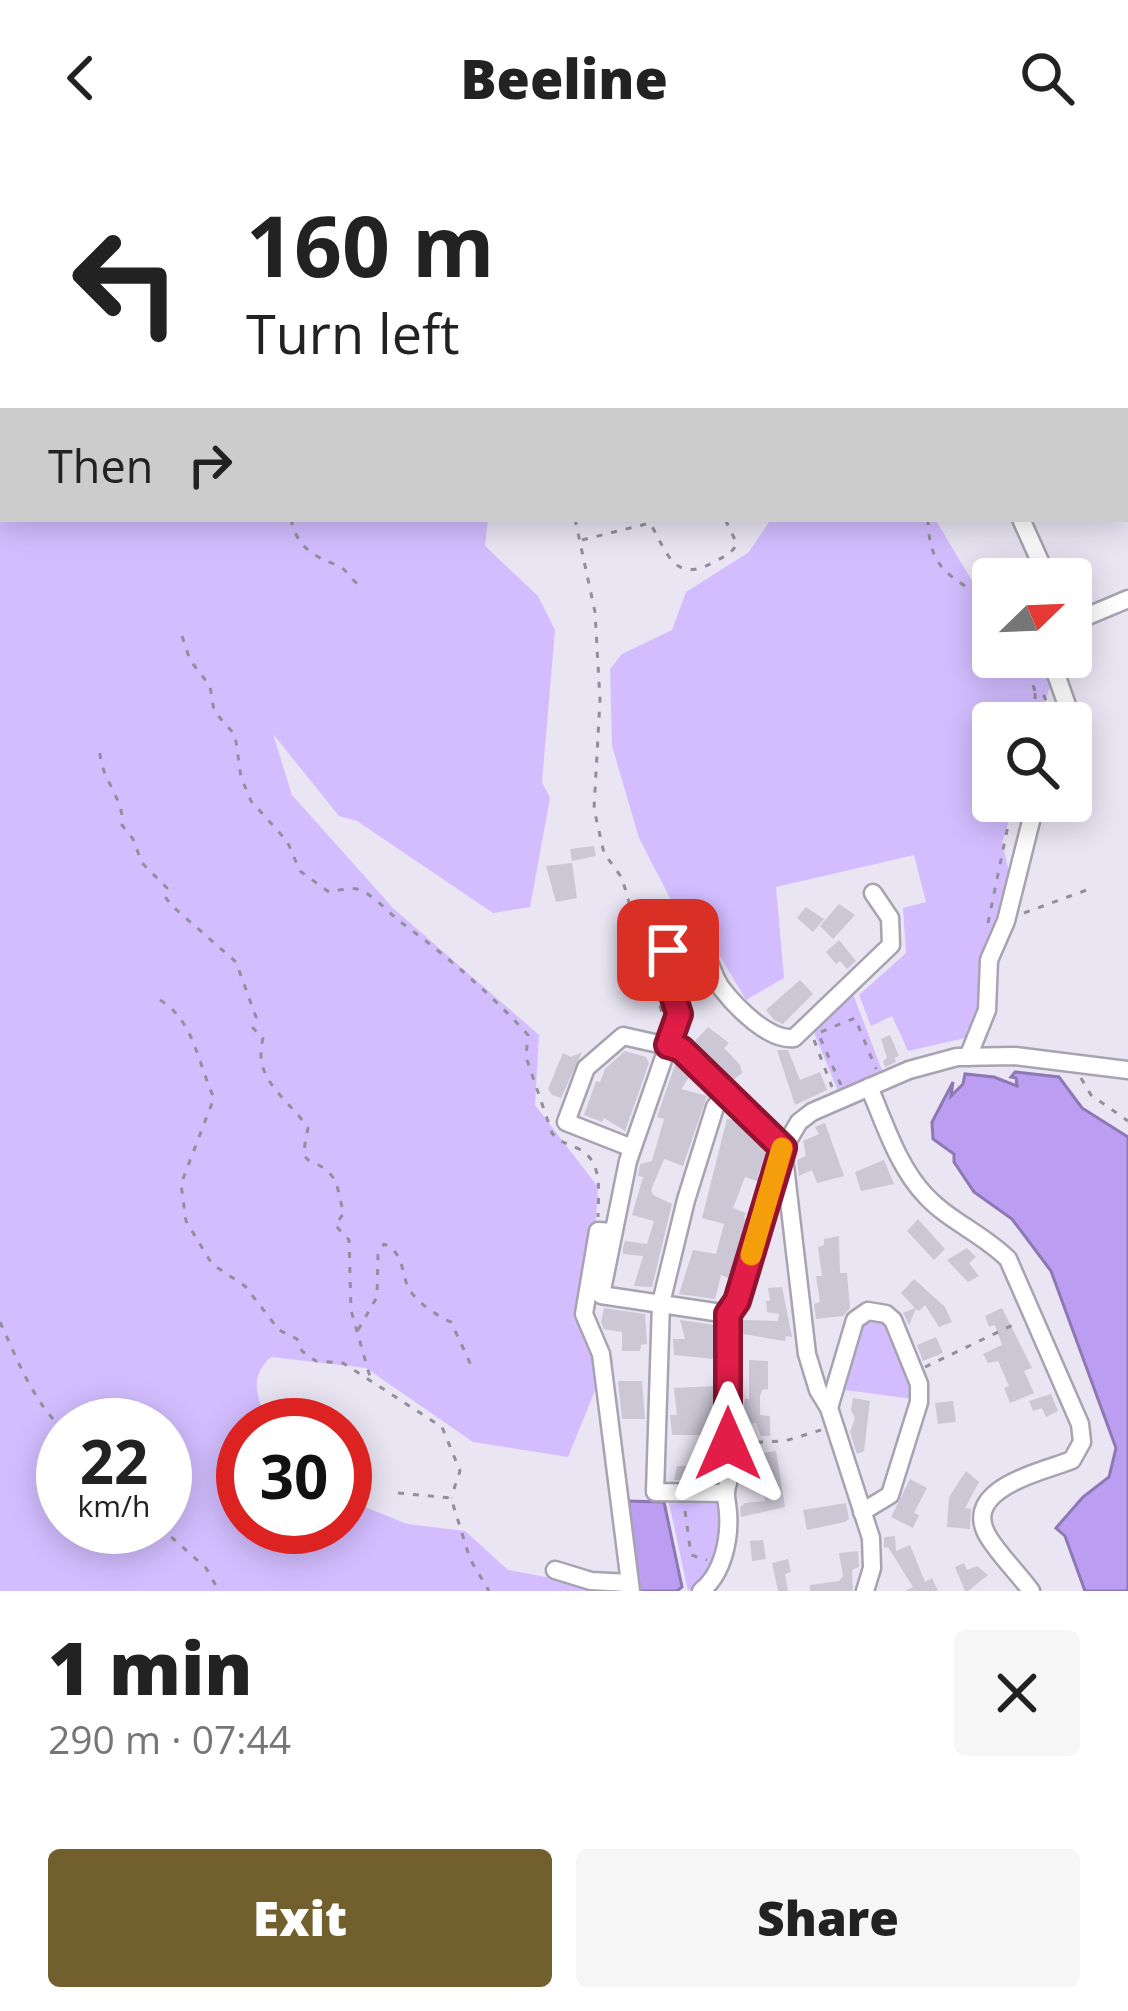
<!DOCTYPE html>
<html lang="en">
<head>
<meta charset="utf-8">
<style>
	:root { --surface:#fff; --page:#f6f6f6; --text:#222; --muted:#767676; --accent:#715f2d }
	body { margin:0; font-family:"Open Sans",sans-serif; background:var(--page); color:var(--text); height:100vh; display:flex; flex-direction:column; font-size:45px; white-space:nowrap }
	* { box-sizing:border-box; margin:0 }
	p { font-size:39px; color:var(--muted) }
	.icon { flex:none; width:66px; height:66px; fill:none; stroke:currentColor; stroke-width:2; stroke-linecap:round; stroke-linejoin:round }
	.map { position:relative; height:1435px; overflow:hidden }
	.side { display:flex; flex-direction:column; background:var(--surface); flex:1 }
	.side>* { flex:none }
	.guide { position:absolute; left:0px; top:0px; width:1128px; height:366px; box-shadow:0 6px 30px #0003; background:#fff; color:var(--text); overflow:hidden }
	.needle { width:78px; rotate:67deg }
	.controls { position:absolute; left:972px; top:402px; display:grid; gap:24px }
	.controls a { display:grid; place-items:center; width:120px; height:120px; border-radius:12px; background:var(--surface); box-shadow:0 6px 30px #0003; font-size:60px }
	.speed { position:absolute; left:36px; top:1242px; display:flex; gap:24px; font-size:60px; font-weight:700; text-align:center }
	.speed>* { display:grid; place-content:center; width:156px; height:156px; border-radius:50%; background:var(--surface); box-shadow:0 6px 30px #0003; line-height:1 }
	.speed small { font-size:30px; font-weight:400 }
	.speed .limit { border:18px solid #d22; background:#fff; color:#111 }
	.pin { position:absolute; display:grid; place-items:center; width:102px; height:102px; color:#fff; margin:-51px; border-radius:24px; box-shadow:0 6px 18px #0006 }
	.me { position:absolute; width:132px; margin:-66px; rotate:0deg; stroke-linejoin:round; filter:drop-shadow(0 0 9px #0008) }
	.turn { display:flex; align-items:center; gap:42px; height:252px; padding:0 48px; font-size:54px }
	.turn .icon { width:156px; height:156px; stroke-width:2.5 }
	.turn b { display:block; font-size:84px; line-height:102px }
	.then { display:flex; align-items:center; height:114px; padding:0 48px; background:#0003; gap:24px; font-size:45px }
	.round { display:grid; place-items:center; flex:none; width:126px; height:126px; border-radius:12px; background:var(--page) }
	.head { display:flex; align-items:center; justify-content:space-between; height:204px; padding:0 48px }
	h1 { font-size:72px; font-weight:800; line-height:90px }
	.primary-button { display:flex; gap:24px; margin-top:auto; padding:24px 48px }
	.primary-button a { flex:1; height:138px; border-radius:12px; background:var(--accent); color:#fff; font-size:48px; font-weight:800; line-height:138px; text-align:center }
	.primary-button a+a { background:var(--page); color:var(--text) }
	header { display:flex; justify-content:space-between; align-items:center; height:156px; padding:0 48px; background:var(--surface); font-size:54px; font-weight:800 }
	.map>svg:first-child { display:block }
</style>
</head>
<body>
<header><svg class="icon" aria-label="back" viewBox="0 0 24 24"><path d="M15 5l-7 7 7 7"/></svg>Beeline<svg class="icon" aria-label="search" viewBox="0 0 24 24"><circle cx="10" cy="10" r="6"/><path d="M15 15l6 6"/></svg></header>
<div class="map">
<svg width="1128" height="1435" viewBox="0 0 1128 1435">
	<rect width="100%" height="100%" fill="#e9e5f3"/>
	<g fill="#d3bdff" fill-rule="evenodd">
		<path d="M0,0L32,3H3V363H488L485,390L538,440L555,474L542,626L550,642L530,751L493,757L357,665L339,660L273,578L292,639L393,752L539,879L535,949L598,1031L588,1191L602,1217L568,1301L473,1286L366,1212L271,1201C247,1223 258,1242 269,1269H243V1371H345V1343L407,1368L465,1375L508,1414L621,1435H0ZM63,1269H165V1371H63Z"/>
		<polygon points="88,0 661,0 662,3 89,3"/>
		<polygon points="771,363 935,363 980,438 993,437 993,501 1043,501 1053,520 1039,567 993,567 993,645 1015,645 1002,687 1013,732 974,880 908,895 892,860 871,870 859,839 906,797 903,752 926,746 914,699 776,731 784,822 746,844 714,790 674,750 639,682 612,590 610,513 622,498 672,474 686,436 749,396"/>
		<polygon points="853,838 883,917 838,935 813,874"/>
		<path d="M880,1162C900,1181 910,1217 913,1243L845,1234L864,1164Z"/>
		<path d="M668,1342L715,1344C731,1372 712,1417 688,1435Z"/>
	</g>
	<g fill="#bb9ef2" stroke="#8d78b4" stroke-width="3">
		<polygon points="1015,916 1059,921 1082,952 1128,981 1128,1435 1085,1435 1065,1380 1056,1372 1083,1341 1109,1321 1116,1292 1051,1115 1012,1063 974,1036 954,1006 954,998 933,983 932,966 953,926 951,940 963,928 965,918 994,921 1017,930 1016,922 1011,921"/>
		<polygon points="627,1345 664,1346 682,1431 677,1435 640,1435 634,1417"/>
	</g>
	<g fill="#cbc7d5">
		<polygon points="594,690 596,700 572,705 570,693"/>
		<polygon points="572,707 577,742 556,746 546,710"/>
		<polygon points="839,748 855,759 833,783 820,770"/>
		<polygon points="806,751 824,763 813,776 797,762"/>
		<polygon points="839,784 856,805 847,813 840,805 836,808 826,796"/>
		<polygon points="689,808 695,811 702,829 694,832 684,830 678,812"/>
		<polygon points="800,824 813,838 783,868 774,864 766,854"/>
		<polygon points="708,871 729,887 724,892 740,909 742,917 732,925 695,885"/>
		<polygon points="890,879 899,900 894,902 896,906 885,911 883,905 887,902 881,883"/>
		<polygon points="777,894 788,894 800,924 820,916 827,934 795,949"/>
		<polygon points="625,895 646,901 649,907 625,975 604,962 602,966 584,959 596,925 600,926 605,913"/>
		<polygon points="582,896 561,942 552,939 548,933 563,897 571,901"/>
		<polygon points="676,906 690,920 681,933 707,940 683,1010 664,1003 651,1034 653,1039 672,1048 652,1131 634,1130 643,1100 623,1098 623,1092 625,1085 647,1088 654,1065 632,1059 643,1021 638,1020 640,1008 652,1005 664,963 657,961"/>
		<polygon points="727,963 735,964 768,996 758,1019 760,1026 745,1021 733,1052 746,1057 744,1062 748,1064 730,1123 721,1119 715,1143 679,1138 693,1094 716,1098 724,1068 702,1062"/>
		<polygon points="825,967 844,1020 817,1027 812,1014 799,1020 797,1004 806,1000 803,985 819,978 815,971"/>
		<polygon points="884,1004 894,1028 861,1035 855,1016"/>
		<polygon points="918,1063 945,1093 934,1104 907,1075"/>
		<polygon points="839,1080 840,1117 847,1117 850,1152 843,1160 816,1163 814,1148 820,1146 816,1120 822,1120 818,1091 824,1089 824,1083"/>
		<polygon points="967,1092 976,1101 969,1107 979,1120 968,1126 947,1104"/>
		<polygon points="914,1123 945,1151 952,1166 939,1171 925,1149 919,1155 916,1153 909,1169 903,1157 915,1152 901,1137"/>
		<polygon points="782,1131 792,1181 786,1180 785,1185 743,1178 742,1164 778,1165 779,1158 767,1156 766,1145 770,1145 768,1132"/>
		<polygon points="604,1152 645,1158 647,1188 641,1189 640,1195 622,1195 622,1176 604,1173 601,1166"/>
		<polygon points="1002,1152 1032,1212 1024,1215 1034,1237 1010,1247 1004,1232 1009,1230 998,1205 988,1207 983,1198 1002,1189 995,1169 989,1171 985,1160"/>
		<polygon points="680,1164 715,1169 714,1203 674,1199 673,1183 685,1183"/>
		<polygon points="936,1181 943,1197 923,1205 917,1189"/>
		<polygon points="749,1204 768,1205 768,1233 762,1234 760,1240 760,1259 770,1260 770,1280 761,1280 756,1267 741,1268 745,1243 749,1243"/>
		<polygon points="618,1225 642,1225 645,1263 622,1263"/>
		<polygon points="715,1230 715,1324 674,1324 677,1310 700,1310 700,1279 672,1279 670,1259 677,1259 674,1232"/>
		<polygon points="1051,1238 1058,1255 1046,1261 1042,1252 1033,1255 1029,1245"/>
		<polygon points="853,1242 870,1245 864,1295 857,1298 850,1276 855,1262 851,1254"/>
		<polygon points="953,1245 956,1266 938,1268 935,1247"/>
		<polygon points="776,1295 785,1351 741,1361 740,1351 745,1347 765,1345 759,1298"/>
		<polygon points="966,1315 979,1326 965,1352 971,1353 970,1373 947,1371 949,1341"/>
		<polygon points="910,1323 927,1332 914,1357 919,1359 913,1372 891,1361"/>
		<polygon points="846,1347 849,1363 845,1366 807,1374 803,1354"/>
		<polygon points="895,1380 896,1395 910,1389 925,1426 932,1422 938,1435 905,1435 913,1431 888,1391 884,1392 884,1381"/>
		<polygon points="763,1384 766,1403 752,1405 750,1385"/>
		<polygon points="858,1395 859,1411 852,1414 853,1435 810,1435 810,1429 839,1425 843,1420 839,1397"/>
		<polygon points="788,1403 791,1416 785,1418 788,1435 778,1435 772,1407"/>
		<polygon points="964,1407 967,1414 977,1410 988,1419 968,1435 965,1435 955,1411"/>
	</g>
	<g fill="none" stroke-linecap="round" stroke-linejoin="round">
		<defs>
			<g id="minor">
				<polyline points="752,0 754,3"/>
				<polyline points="1041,0 1043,3"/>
				<polyline points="1125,93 1128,92"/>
				<polyline points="1125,190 1128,196"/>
				<polyline points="1021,363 1048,423"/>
				<polyline points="1071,467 1128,443"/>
				<polyline points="1050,501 1075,572 1071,590"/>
				<polyline points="968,901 987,854 989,804 1006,765 1036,645"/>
				<path d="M869,931C885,968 898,1011 926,1040C949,1065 983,1078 1008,1103L1080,1268L1082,1286L1072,1304C1042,1316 958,1333 989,1382C1001,1401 1018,1417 1031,1435"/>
				<polyline points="632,992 566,966 586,912 623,880 681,893 783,993 807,1198 818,1234 829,1252 871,1382 872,1412 865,1435"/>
				<polyline points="613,1076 598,1075 584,1158 601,1198 631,1435"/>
				<path d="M728,1158L601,1139L628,1005L679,858L664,811L668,794L679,786L698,789C711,802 712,820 722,833C737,852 769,885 794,882L891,789L890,762L873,737"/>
				<polyline points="829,1252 855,1164 868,1155 886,1158 893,1164 919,1228 919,1246 890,1339 862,1356"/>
				<polyline points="725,1337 655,1336 661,1147 686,1044 715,951 725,938"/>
				<polyline points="555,1414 591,1425 629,1427"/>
				<path d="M701,1435C723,1418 730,1383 728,1356C727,1344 724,1339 728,1327V1158L737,1145L783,993L799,966L812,956L909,914L957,901L1015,900L1128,914"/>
			</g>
		</defs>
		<use href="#minor" stroke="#a7a3b0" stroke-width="21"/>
		<g stroke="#928f9a" stroke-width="3" stroke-dasharray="6 9" stroke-linecap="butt">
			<polyline points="217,0 219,3"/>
			<polyline points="387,0 390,3"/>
			<polyline points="718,0 720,3"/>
			<path d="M291,363C296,390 314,401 337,409C346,412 350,423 358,428"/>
			<polyline points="575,363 595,456 600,544 594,653 604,697 622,722 648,812"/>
			<path d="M928,363C929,417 952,419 993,449"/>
			<path d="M582,384L650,367C668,398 674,428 714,406C725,400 731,398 737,388L725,363"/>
			<path d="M182,480L190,504L210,530L214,555L235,579L241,621L251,645L287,685L300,715L329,736C337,735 349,731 357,733C374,738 388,757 402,767C448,801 490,837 528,879L526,901L552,977C560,987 567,987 579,993C604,1006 598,1037 598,1061"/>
			<polyline points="1023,501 1035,535 1044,540 1056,567"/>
			<polyline points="1035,537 1036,567"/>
			<path d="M100,597C101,623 125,644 122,669L133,683L142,707L167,732L164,739L171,749L236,806L256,861L253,872L263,882C252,924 287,941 308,972C298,1017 310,996 331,1019C339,1027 340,1048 344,1057L335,1069L349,1084L351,1154L372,1228"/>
			<polyline points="1024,757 1092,732"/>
			<polyline points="988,767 1013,645"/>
			<polyline points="651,821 664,863"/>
			<path d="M160,844C194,864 198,908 214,942L181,1028L186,1065L212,1108L245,1130L279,1174L297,1183L302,1195L316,1205L343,1207L442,1271L460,1315L451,1342"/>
			<polyline points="814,884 832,931"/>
			<polyline points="1081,922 1091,939 1128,965"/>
			<polyline points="841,929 818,877 855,862 876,913"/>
			<path d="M0,1166C18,1205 32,1243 63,1274"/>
			<path d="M358,1174L377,1141L378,1099L384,1088C403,1097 401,1112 407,1129C412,1143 438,1161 451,1166L471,1209"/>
			<polyline points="925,1211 1019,1166"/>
			<polyline points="742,1287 785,1285 821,1274"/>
			<polyline points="398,1337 451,1342 470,1403 489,1435"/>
			<polyline points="685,1355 691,1399 707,1404"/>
			<polyline points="160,1371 206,1412 219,1435"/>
		</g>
		<use href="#minor" stroke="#fff" stroke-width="16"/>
	</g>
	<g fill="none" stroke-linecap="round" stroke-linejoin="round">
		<defs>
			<polyline id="route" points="668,794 664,811 679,858 668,889 681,893 783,992 737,1145 728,1158 728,1288"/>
		</defs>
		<use href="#route" stroke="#92132f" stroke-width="30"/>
		<use href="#route" stroke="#e11d48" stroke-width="21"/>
		<polyline stroke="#f59e0b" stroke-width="21" points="751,1099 782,992"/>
	</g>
</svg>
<div class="controls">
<a><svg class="needle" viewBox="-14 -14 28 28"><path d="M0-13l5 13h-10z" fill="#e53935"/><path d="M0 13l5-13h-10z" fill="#767676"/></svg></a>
<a><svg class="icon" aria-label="search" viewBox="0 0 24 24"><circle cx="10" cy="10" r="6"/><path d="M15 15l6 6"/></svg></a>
</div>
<div class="speed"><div>22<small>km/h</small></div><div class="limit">30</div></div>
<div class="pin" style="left:668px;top:794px;background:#d93025"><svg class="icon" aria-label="arrive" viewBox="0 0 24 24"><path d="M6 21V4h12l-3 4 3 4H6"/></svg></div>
<svg class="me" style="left:728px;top:1288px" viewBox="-20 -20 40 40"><path d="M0-17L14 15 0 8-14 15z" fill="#e11d48" stroke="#fff" stroke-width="4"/></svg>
<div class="guide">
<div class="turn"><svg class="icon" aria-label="left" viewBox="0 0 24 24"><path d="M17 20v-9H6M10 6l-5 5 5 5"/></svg><div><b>160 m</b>Turn left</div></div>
<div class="then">Then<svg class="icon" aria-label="right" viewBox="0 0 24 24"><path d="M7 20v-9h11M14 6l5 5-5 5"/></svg></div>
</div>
</div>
<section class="side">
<div class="head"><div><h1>1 min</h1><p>290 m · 07:44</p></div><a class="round"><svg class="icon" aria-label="close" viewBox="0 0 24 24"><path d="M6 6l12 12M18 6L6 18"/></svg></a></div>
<div class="primary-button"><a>Exit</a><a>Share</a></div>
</section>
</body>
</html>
